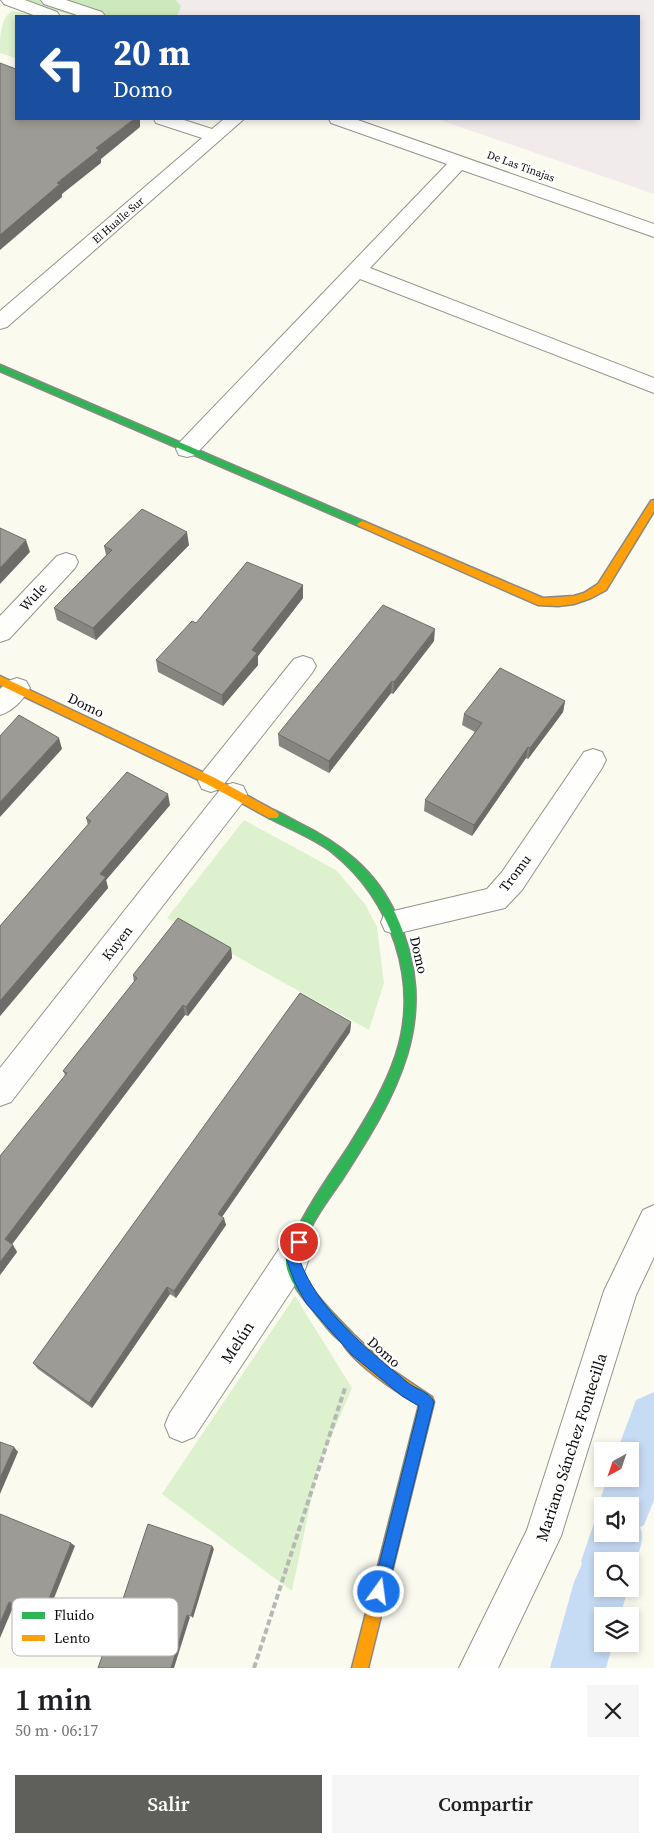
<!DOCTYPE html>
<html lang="es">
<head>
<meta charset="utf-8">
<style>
	:root { --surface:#fff; --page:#f6f6f6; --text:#202124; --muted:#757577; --accent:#5f5f5b }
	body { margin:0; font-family:"Source Serif 4",serif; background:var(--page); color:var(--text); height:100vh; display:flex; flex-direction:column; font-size:19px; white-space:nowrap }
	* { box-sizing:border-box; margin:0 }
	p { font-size:16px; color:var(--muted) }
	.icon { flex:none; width:28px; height:28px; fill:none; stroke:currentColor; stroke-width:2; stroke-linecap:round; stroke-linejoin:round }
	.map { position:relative; height:1668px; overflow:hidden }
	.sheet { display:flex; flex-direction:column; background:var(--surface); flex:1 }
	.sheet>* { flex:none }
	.banner { position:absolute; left:15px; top:15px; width:625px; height:105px; border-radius:0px; box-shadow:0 2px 8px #0003; background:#1a4fa0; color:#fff; overflow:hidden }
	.needle { width:32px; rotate:220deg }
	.buttons { position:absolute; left:594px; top:1442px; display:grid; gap:10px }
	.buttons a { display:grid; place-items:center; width:45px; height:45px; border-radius:0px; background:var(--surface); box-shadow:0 2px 8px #0003; font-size:25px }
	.pin { position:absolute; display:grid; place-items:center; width:42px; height:42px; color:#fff; margin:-21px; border:2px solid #fff; border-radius:50%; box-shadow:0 1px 5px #0007 }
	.me { position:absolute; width:55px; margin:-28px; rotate:14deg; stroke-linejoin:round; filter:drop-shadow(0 0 4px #0008) }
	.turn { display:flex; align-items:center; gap:18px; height:105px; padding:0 15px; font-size:22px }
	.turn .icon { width:65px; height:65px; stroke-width:2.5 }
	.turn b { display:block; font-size:35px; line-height:42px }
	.round { display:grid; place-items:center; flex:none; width:52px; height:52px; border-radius:0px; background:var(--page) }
	.overview { display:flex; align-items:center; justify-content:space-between; height:85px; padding:0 15px }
	h1 { font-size:30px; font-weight:600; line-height:38px }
	.primary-button { display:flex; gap:10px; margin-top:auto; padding:10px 15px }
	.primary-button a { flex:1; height:58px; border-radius:0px; background:var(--accent); color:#fff; font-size:20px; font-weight:600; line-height:58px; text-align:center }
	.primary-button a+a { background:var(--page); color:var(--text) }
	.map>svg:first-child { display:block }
</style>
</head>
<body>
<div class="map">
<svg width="654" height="1668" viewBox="0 0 654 1668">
	<rect width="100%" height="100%" fill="#fafaef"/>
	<polygon fill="#f2ebec" points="94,0 654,0 654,194 437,119 639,119 639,16 141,16"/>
	<g fill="#ddf1cf">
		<path d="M12,11L38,16H16V58L0,53C0,36 0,19 12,11Z"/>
		<polygon points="244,820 336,870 365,904 377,927 384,983 369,1030 167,918"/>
		<polygon points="295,1296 352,1388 318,1467 292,1591 162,1494"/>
	</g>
	<polygon fill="#cce8bd" points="0,0 175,0 181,6 177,16 76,16 25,2"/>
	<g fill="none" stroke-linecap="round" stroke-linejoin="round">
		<path fill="#c6dbf4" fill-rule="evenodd" d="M654,1392V1500L644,1525L640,1527C646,1541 636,1560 630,1574V1561H602V1589H628L620,1616H602V1644H613L606,1668H550L574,1582L582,1564L581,1561L597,1515L601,1513L598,1506L607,1479H630V1451H617L636,1400ZM602,1506H630V1534H602Z"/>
		<defs>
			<g id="street">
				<polygon points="1,0 25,0 57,12 60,16 36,16 4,4"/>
				<polygon points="41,0 66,0 102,12 105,16 80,16 44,4"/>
				<polygon points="154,119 181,119 212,129 224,119 244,119 7,327 0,329 0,311 202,138 156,123"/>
				<polygon points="329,119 355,119 654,224 654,237 462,170 370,268 654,378 654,393 360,279 195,455 187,457 179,455 176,449 179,443 447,164 331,123"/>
				<polygon points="66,553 75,556 78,562 75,568 9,639 0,642 0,616 57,556"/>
				<polygon points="303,656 312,659 316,666 312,673 220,789 211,792 202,789 198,781 202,773 294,659"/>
				<path d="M17,678L26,681L30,688C23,700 13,711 0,715V689L8,681Z"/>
				<polygon points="593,749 602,752 606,760 602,768 522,890 505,908 395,934 385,931 381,922 385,913 487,889 502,872 584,752"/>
				<polygon points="233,783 243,786 247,794 243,802 11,1102 0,1106 0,1068 223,786"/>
				<polygon points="654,1205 654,1257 636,1295 561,1536 498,1668 459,1668 527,1530 604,1291 643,1210"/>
				<polygon points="293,1242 305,1246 309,1258 305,1270 194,1437 182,1442 170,1437 165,1425 170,1413 281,1246"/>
			</g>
			<g id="fast">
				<polygon points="0,365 365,522 367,524 362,527 359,526 0,371"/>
				<path d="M273,810C281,813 289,818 297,822C340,843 376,870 396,915C443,1018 397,1094 341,1181C327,1201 303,1233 300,1257C297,1280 337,1317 352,1333L354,1338L352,1343L347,1345C334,1339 322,1321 313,1310C302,1297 284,1276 286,1257C287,1250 291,1242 294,1236C309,1204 330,1175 349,1146C367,1117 385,1088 396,1055C420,982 392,900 332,852C314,838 290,829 269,818L267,815L269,812Z"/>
			</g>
			<g id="slow">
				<polygon points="654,500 654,511 606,590 591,598 574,604 558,606 538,605 359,526 357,524 362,521 365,522 543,598 574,596 584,593 598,584 651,501"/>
				<polygon points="0,676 215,778 277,812 279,815 277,818 269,818 207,784 0,685"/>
				<path d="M347,1331L352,1333L389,1368L432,1397L434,1402L368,1668H352L419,1405C398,1393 349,1361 340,1338L342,1333Z"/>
			</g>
		</defs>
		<use href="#street" stroke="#93938e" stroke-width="2"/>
		<use href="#fast" stroke="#898984" stroke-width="3"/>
		<use href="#slow" stroke="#898984" stroke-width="3"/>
		<polyline stroke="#b7b7b5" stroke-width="4" stroke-dasharray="6 3" stroke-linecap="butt" points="254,1668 345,1388"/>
		<use href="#street" fill="#fefefd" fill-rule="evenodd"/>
		<use href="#fast" fill="#30b455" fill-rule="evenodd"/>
		<use href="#slow" fill="#ff9f0a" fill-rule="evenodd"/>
	</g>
	<g fill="#868580">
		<polygon points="189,545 96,640 57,620 54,608 106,555 104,546"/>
		<polygon points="303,585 303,598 258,656 258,665 223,706 158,672 156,660 196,623"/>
		<polygon points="434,641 393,694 391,693 329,773 279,746 278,734"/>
		<polygon points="565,701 563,712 528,759 526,758 472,836 424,811 425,800 475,732 462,725 464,714"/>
		<polygon points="170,805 106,880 108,888 0,1016 0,926 88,825 86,818"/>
		<polygon points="231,948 232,958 188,1016 185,1015 12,1244 17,1252 0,1275 65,1075 63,1071 134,982 133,975"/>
		<polygon points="351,1022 350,1032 222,1217 226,1225 176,1298 170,1294 92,1408 38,1369 33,1363"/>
	</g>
	<g fill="#6d6c68">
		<polygon points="134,119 140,119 140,127 101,159 101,163 62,194 62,197 0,250 0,235 96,148"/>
		<polygon points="187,532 189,545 96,640 93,628"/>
		<polygon points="26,540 30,552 0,584 0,568"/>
		<polygon points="303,585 303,598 258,656 258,665 223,706 222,695 252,650"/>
		<polygon points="435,629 434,641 393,694 394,682"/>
		<polygon points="392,681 391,693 329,773 329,761"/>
		<polygon points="565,701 563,712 528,759 530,748"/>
		<polygon points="59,738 62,749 0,817 0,802"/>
		<polygon points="528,747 526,758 472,836 474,825"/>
		<polygon points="168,794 170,805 106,880 108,888 0,1016 0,1001 100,874"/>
		<polygon points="231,948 232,958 188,1016 186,1007"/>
		<polygon points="183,1005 185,1015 10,1247 5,1239"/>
		<polygon points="351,1022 350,1032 219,1221 218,1214"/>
		<polygon points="224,1218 226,1225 176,1298 174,1291"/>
		<polygon points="13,1245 17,1252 0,1275 0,1262"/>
		<polygon points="167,1287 170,1294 92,1408 89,1403"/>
		<polygon points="14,1447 18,1452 0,1494 0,1478"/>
		<polygon points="71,1543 75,1546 46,1618 42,1616"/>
		<polygon points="212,1546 214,1549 193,1618 191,1616"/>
		<polygon points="9,1602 14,1605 0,1638 0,1623"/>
		<polygon points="187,1615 190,1617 174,1668 171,1668"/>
	</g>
	<g fill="#9c9b95" stroke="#6d6c68">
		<polygon points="0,63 16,69 16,119 134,119 96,148 99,150 57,183 60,184 0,235"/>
		<polygon points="142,509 187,532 93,628 54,608 112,550 104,546"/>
		<polygon points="0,528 26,540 0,568"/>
		<polygon points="247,562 303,585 252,650 257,653 222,695 156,660 192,621 196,623"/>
		<polygon points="383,605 435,629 394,682 392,681 329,761 278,734"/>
		<polygon points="500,668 565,701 530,748 528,747 474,825 425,800 482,723 464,714"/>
		<polygon points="19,715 59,738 0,802 0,736"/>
		<polygon points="127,772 168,794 100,874 106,877 0,1001 0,926 91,821 86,818"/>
		<polygon points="178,918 231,948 186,1007 183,1005 5,1239 13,1245 0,1262 0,1156 67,1073 63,1071 137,978 133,975"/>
		<polygon points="300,993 351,1022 218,1214 224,1218 174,1291 167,1287 89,1403 33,1363"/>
		<polygon points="0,1442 14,1447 0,1478"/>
		<polygon points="0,1514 71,1543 42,1616 9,1602 0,1623"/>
		<polygon points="148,1524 212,1546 191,1616 187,1615 171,1668 98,1668 115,1619 116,1620"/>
	</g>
	<path fill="#1a73e8" stroke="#114b97" d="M299,1235L304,1237L306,1242L299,1258C317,1310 366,1348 407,1382C415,1389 430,1392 434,1402L387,1592L385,1597L379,1600L374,1597L372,1592L419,1406L402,1396L352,1355L306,1303L295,1283L286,1258L294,1237Z"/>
	<g text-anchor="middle" stroke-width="5" stroke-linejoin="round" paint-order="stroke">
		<g font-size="11" fill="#0b0b0b" stroke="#fff">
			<text transform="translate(521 166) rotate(20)" y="4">De Las Tinajas</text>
			<text transform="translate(118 220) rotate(-41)" y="4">El Hualle Sur</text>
		</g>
		<g font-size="14" fill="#0b0b0b" stroke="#fff">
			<text transform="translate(33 597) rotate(-47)" y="5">Wule</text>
			<text transform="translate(86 705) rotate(26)" y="5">Domo</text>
			<text transform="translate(515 873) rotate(-53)" y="5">Tromu</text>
			<text transform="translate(117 943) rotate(-52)" y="5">Kuyen</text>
			<text transform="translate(419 955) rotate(77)" y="5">Domo</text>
			<text transform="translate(384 1352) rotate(41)" y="5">Domo</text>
		</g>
		<g font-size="16" fill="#0b0b0b" stroke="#fff">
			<text transform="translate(237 1342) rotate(-57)" y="6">Melún</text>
			<text transform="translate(571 1447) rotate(-72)" y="6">Mariano Sánchez Fontecilla</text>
		</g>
	</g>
	<rect x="12" y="1598" width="166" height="58" rx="8" fill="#fff" stroke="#b6b6b6" stroke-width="1"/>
	<rect x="22" y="1612" width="23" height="7" fill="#30b455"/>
	<rect x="22" y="1635" width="23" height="6" fill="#ff9f0a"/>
	<g font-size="14" fill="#0b0b0b">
		<text x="54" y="1620">Fluido</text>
		<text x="54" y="1643">Lento</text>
	</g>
</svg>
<div class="buttons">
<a><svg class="needle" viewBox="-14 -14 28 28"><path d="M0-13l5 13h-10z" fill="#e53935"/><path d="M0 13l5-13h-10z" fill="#757577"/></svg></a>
<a><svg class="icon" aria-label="sound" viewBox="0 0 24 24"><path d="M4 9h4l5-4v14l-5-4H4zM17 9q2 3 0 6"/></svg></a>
<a><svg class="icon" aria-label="search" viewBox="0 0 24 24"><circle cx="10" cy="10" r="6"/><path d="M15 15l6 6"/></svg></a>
<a><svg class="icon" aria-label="layers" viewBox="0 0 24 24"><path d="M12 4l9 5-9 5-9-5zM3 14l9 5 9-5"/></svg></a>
</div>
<div class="pin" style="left:299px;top:1242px;background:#d93025"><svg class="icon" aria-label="arrive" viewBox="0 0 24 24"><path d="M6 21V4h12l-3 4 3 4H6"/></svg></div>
<svg class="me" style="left:379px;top:1592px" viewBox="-20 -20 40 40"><circle r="17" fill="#1a73e8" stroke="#fff" stroke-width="3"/><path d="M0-11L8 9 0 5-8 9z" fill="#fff"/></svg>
<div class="banner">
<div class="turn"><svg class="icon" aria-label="left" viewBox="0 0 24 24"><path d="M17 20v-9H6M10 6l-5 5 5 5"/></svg><div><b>20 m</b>Domo</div></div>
</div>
</div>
<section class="sheet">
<div class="overview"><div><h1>1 min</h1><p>50 m · 06:17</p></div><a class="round"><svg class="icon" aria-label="close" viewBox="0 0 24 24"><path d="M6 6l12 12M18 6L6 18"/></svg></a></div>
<div class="primary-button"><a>Salir</a><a>Compartir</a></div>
</section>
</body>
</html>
